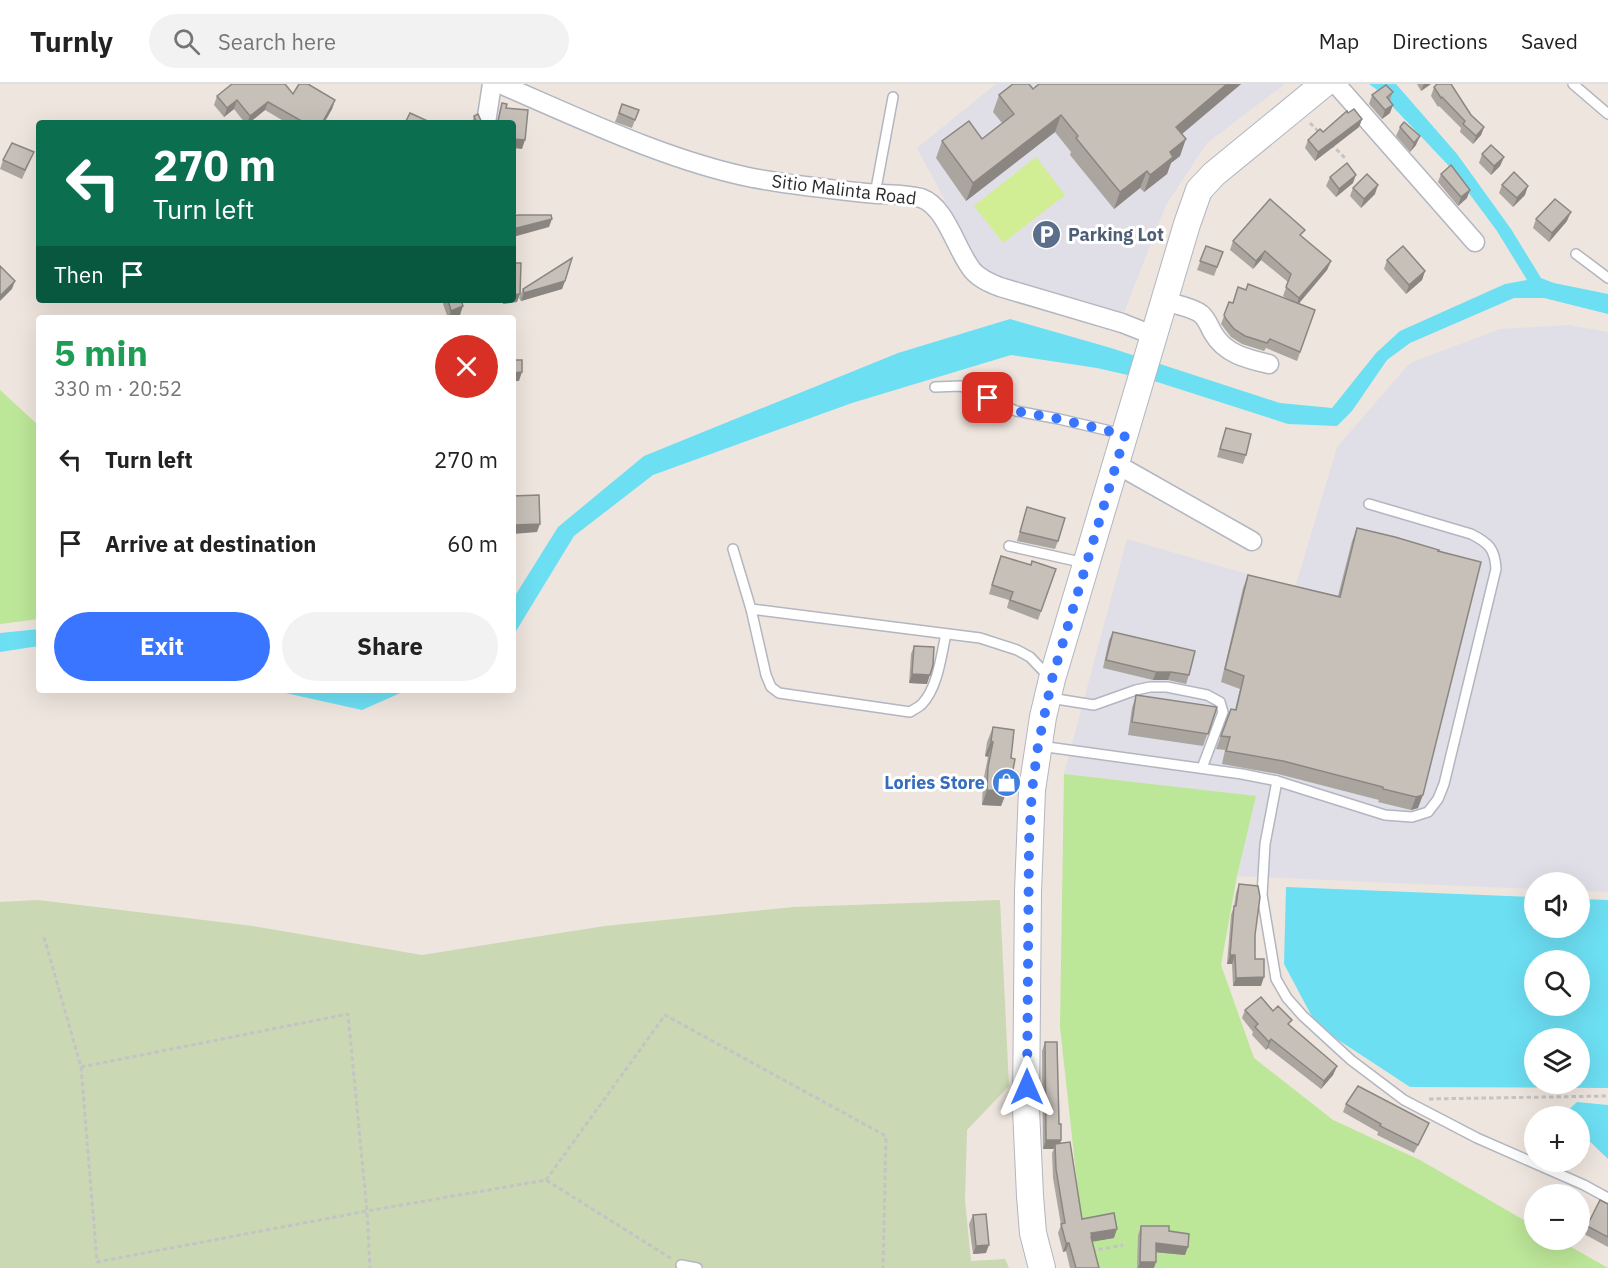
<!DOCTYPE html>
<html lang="en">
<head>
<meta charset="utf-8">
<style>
	:root { --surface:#fff; --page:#f2f2f2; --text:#222; --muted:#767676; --line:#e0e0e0; --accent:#3975ff }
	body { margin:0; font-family:"IBM Plex Sans",sans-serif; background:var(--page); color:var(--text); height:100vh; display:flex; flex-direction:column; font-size:22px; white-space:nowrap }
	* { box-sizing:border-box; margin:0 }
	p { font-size:20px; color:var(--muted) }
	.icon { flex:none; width:33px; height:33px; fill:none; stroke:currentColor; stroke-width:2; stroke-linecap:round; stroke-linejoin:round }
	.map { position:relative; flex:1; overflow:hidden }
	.side { position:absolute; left:36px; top:231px; width:480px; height:378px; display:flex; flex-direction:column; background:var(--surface); border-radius:6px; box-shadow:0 6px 24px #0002 }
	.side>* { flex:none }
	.guide { position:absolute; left:36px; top:36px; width:480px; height:183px; border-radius:6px; box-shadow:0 6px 24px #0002; background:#0b6e4f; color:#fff; overflow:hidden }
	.buttons { position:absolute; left:1524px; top:788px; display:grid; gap:12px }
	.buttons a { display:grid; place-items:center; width:66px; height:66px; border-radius:50%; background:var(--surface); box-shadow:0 6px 24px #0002; font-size:30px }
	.pin { position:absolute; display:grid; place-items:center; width:51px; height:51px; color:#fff; margin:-26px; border-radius:12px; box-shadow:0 3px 9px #0006 }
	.me { position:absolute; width:66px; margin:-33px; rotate:0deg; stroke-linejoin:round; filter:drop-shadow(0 0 4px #0008) }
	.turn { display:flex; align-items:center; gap:21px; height:126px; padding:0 18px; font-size:27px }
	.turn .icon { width:78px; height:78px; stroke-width:2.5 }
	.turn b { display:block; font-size:42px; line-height:51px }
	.then { display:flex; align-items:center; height:57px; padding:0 18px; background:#0003; gap:12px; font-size:22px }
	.round { display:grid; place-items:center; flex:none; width:63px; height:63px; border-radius:32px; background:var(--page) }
	.headline { display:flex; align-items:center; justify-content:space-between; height:102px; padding:0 18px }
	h1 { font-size:36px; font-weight:800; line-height:45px; color:#1e9e55 }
	.cta { display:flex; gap:12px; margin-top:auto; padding:12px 18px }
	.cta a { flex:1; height:69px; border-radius:36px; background:var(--accent); color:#fff; font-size:24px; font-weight:800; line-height:69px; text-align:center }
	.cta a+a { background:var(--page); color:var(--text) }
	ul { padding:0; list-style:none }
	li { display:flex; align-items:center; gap:18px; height:84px; padding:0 18px }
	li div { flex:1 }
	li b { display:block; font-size:22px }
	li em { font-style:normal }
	header { display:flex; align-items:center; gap:36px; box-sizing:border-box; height:84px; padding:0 30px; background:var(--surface); border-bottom:2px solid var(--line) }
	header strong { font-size:28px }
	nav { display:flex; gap:33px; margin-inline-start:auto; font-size:21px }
	.search { width:420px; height:54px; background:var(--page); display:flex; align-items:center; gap:15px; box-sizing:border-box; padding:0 21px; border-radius:33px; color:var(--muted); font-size:22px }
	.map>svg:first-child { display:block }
</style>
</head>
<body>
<header>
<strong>Turnly</strong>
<div class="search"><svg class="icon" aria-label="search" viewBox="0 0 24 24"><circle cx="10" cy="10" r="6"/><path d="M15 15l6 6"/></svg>Search here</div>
<nav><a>Map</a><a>Directions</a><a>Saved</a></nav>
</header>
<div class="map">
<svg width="1608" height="1184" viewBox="0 0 1608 1184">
	<rect width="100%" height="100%" fill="#eee5de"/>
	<g fill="#e0dee6">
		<polygon points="996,0 1285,0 1207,59 1166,121 1119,241 986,193 917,64"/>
		<polygon points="1569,241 1608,248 1608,808 1580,807 1580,798 1534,798 1534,805 1237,792 1256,712 1064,690 1127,455 1295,504 1337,363 1410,279 1500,245"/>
	</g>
	<g fill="#bce698">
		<polygon points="0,306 39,342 39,535 0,540"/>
		<polygon points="1064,690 1256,712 1237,792 1221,881 1254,974 1333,1036 1420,1076 1534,1142 1534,1155 1557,1155 1608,1184 1096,1184 1081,1135 1060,943"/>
	</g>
	<polygon fill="#cad8b4" points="38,816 253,842 422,871 605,842 794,823 1000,816 1009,1002 967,1046 965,1116 971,1177 1005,1175 1009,1184 0,1184 0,818"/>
	<polygon fill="#d2ee94" points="1036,73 1065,111 1003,159 974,122"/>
	<g fill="#6ddff3" fill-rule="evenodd">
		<polygon points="1369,0 1396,0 1457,70 1511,145 1541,194 1554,199 1608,210 1608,230 1544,214 1514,214 1410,259 1387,276 1352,327 1337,342 1288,340 1154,297 1097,284 1011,271 852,319 653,391 574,452 513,552 513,515 558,443 644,372 898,269 1010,235 1111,264 1280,319 1332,324 1376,269 1400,247 1505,200 1527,196 1497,147 1448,81 1376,5"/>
		<polygon points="39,545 39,562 0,568 0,549"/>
		<polygon points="272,606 407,606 362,626"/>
		<path d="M1286,803L1534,813V843H1580V815L1608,816V1004L1410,1003L1317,942L1284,880ZM1534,876H1580V921H1534ZM1534,954H1580V999H1534Z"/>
		<polygon points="1577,1018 1608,1021 1608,1075 1580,1048 1580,1032 1562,1032"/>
	</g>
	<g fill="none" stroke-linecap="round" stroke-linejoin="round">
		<defs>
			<g id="lane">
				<polyline points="1573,0 1608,30"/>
				<polyline points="875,110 893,13"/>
				<polyline points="1576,170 1608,194"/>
				<polyline points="935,303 961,302 1016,327 1059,335 1123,350"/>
				<polyline points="1009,462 1085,479"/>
				<polyline points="733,465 751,525 980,554 1017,566 1030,573 1050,594"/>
				<path d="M751,525L766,591L771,603L779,609L910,628C913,626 919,623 922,620C938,603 941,572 946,550"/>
				<polyline points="1050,614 1094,621 1136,606 1150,603 1167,603 1207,611 1220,618 1223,628 1202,684"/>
				<path d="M1040,662L1242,690L1277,697L1385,731L1412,733L1428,728L1438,715L1444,700L1496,485C1495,465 1489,459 1471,450L1369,420"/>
				<polyline points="1277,697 1265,760 1262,811 1276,895 1287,914 1303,932 1351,976 1404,1016 1477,1054 1584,1101 1608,1114"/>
				<polyline points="681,1181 697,1184"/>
			</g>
			<g id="street">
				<path d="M500,0C579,34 668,77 753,94C790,101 828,105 866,109C883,111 904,109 921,114C947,123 956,167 973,187C980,195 990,199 1000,203L1122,239L1155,252"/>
				<polyline points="1336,0 1475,158"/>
				<polyline points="486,39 492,0"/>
				<path d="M1165,217C1176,221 1192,223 1201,230C1207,235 1209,242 1213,249C1225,270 1247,275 1269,280"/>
				<polyline points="1116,380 1252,457"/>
			</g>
			<polyline id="secondary" points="1042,1184 1033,1149 1030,1112 1026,1025 1028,807 1032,706 1043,633 1052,595 1187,140 1199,106 1214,90 1324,0"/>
		</defs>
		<use href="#lane" stroke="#b2b6c0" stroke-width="12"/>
		<use href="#street" stroke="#b2b6c0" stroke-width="21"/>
		<use href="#secondary" stroke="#b2b6c0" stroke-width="28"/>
		<g stroke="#c4c4c4" stroke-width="3" stroke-dasharray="4.5 3" stroke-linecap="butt">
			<polyline points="1310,39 1320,49"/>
			<polyline points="1331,60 1345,74"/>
			<polyline points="44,853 81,983 348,930 367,1127 370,1184"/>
			<polyline points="81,983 97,1178 367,1127 546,1096 672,1175"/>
			<polyline points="1429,1015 1608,1012"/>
			<polyline points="546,1096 665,931 886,1052 883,1184"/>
			<polyline points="1091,1167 1123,1161"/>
		</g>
		<use href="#lane" stroke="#fff" stroke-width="9"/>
		<use href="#street" stroke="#fff" stroke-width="18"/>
		<use href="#secondary" stroke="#fff" stroke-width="26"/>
	</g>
	<g fill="#aaa59f">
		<polygon points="1039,0 1241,0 1182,50 1180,72 1171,79 1167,90 1144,108 1140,104 1114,125 1070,71 1071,68 1055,48 966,117 936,74 942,57 982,55 1002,39 993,28 999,11 1033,5"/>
		<polygon points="1417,0 1431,0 1421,7"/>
		<polygon points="1434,3 1471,31 1484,43 1481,51 1473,60 1460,48 1461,44 1439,22 1438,23 1431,12"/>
		<polygon points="1393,8 1390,16 1390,29 1382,35 1369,20 1372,11"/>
		<polygon points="293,10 335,16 332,25 324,39 287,39 265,26 249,39 245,39 234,25 224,33 214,21 217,12"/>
		<polygon points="622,20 639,26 632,44 615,38"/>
		<polygon points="474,32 482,39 472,39"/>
		<polygon points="1362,35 1359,43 1315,77 1305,64 1308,56 1323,48"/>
		<polygon points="1400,43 1416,61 1410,68 1396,52"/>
		<polygon points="1482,70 1504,73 1500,82 1491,91 1479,79"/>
		<polygon points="3,76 30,77 22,95 0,85"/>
		<polygon points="1441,90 1467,114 1458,122 1438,98"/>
		<polygon points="1330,93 1353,99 1336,113 1326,102"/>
		<polygon points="1502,101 1525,111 1513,123 1499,109"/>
		<polygon points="1353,104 1375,110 1361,124 1350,112"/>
		<polygon points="1536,135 1567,137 1549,158 1533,144"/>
		<polygon points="1302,153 1331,177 1327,186 1299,219 1315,226 1297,277 1266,264 1264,267 1242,260 1231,253 1221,240 1229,218 1232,219 1246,206 1287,215 1283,212 1288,198 1261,176 1253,185 1230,166 1233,157"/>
		<polygon points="1206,162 1223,168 1214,192 1197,186"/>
		<polygon points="1387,176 1425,187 1422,196 1406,210 1384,185"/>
		<polygon points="565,197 562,205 521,217 519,214 523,205"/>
		<polygon points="444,216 461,216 460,231 452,234 448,234 443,220"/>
		<polygon points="1226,344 1246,371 1243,380 1217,373"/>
		<polygon points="1027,423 1058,457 1055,465 1017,457"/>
		<polygon points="1357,444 1395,453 1418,724 1411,726 1378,718 1379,716 1278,690 1222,680 1225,666 1216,665 1231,625 1235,626 1240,605 1221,598 1243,504 1248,491 1338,512 1352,457"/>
		<polygon points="998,480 1031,481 1056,485 1038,536 1007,524 1009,516 989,510"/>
		<polygon points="1113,548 1189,591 1186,600 1168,596 1153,596 1103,584 1109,556"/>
		<polygon points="914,562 927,600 909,599 911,570"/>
		<polygon points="1136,611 1217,623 1203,662 1128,651 1132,624"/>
		<polygon points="993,643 1011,674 1012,691 1001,722 982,721 983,698 988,673 985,672 987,658"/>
		<polygon points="1239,800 1255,851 1255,875 1261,902 1233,902 1232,880 1227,880 1231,831 1234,822 1236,809"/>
		<polygon points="1245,926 1273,927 1337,982 1333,991 1321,1005 1268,964 1266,966 1252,951 1253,948 1242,934"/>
		<polygon points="1045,958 1059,1040 1061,1056 1060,1060 1082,1135 1114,1154 1092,1157 1099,1184 1070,1184 1066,1167 1063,1168 1058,1149 1061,1141 1053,1094 1052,1069 1054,1065 1043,1065 1042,967"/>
		<polygon points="1346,1020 1429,1039 1425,1048 1414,1069 1377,1051 1378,1048 1343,1028"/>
		<polygon points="1608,1120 1608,1163 1584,1150 1587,1142"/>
		<polygon points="973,1131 986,1169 973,1170 969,1140"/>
		<polygon points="1141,1142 1169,1147 1185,1171 1156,1168 1154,1184 1137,1184 1138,1151"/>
	</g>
	<g fill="#8b8682">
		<polygon points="1227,0 1241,0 1170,60 1176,43"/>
		<polygon points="1424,0 1431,0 1421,7"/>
		<polygon points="237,16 234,25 224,33 227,24"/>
		<polygon points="335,16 332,25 324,39 322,39"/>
		<polygon points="268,18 265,26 249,39 247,39 250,32"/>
		<polygon points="1393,21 1390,29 1382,35 1385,26"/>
		<polygon points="1061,31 1055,48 966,117 973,99"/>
		<polygon points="1362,35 1359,43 1315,77 1318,68"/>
		<polygon points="1484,43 1481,51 1473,60 1476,52"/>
		<polygon points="1420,52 1416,61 1410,68 1414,59"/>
		<polygon points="513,55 525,56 522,65 513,64"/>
		<polygon points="1186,55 1180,72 1171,79 1167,90 1144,108 1150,91 1170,68"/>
		<polygon points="1504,73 1500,82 1491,91 1494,82"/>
		<polygon points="1147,87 1140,104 1114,125 1120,108"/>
		<polygon points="1356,91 1353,99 1336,113 1339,105"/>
		<polygon points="1378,101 1375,110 1361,124 1364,115"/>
		<polygon points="1528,102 1525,111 1513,123 1517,114"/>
		<polygon points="1470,106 1467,114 1458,122 1461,113"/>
		<polygon points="1571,128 1567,137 1549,158 1552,149"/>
		<polygon points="552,135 549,143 513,153 513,145"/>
		<polygon points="1265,167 1261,176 1253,185 1256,177"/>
		<polygon points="1331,177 1327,186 1296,223 1299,214"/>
		<polygon points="1425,187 1422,196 1406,210 1409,201"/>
		<polygon points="15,197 12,205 0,217 0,212"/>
		<polygon points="565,197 562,205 521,217 524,209"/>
		<polygon points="520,210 517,218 503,220 504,216 513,216 513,211"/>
		<polygon points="463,222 460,231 452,234 449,234 451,227"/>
		<polygon points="522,288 519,297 513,297 513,289"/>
		<polygon points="540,440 537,448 513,450 514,441"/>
		<polygon points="1156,588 1171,588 1168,596 1153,596"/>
		<polygon points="912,590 930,591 927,600 909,599"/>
		<polygon points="991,657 993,658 988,673 985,672"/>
		<polygon points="987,706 1007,707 1001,722 982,721"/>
		<polygon points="1423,711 1418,724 1411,726 1416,713"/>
		<polygon points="1230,871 1235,871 1232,880 1227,880"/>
		<polygon points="1264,893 1261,902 1233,902 1236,894"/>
		<polygon points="1271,955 1268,964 1266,966 1269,958"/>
		<polygon points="1337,982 1333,991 1321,1005 1324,997"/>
		<polygon points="1046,1056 1061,1056 1058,1065 1055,1060 1054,1065 1043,1065"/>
		<polygon points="1117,1145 1114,1154 1091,1158 1091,1149"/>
		<polygon points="1066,1159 1069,1159 1066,1167 1063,1168"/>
		<polygon points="1156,1159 1188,1163 1185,1171 1153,1168"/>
		<polygon points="989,1161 986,1169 973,1170 976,1162"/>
		<polygon points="1140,1178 1156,1178 1154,1184 1138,1184"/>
	</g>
	<g fill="#c6c0b9" stroke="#8b8682" stroke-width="1.5">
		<polygon points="232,0 285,0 293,10 299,0 308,0 335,16 322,39 305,39 268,18 250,32 237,16 227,24 217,12"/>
		<polygon points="1013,0 1029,0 1033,5 1039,0 1227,0 1176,43 1186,55 1170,68 1173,73 1150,91 1147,87 1120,108 1076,54 1078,52 1061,31 973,99 942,57 969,37 982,55 1014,30 999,11"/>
		<polygon points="1437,0 1451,0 1471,31 1484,43 1476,52 1463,40 1465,37 1442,13 1441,14 1434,3"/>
		<polygon points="1386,1 1393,8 1387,13 1393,21 1385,26 1372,11"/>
		<polygon points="502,19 507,20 506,24 528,26 525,56 513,55 513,39 495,39 498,37"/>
		<polygon points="622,20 639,26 635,36 619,29"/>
		<polygon points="1354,25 1362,35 1318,68 1308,56 1320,45 1323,48 1347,27 1348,29"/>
		<polygon points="410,29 432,39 405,39"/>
		<polygon points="478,30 482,39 477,39 474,32"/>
		<polygon points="1404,38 1420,52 1414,59 1400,43"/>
		<polygon points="12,59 34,68 25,86 3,76"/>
		<polygon points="1491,61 1504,73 1494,82 1482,70"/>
		<polygon points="1347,79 1356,91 1339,105 1330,93"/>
		<polygon points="1451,81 1470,106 1461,113 1441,90"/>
		<polygon points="1514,88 1528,102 1517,114 1502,101"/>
		<polygon points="1367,90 1378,101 1364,115 1353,104"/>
		<polygon points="1270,115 1305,146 1300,151 1331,177 1299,214 1286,203 1291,190 1265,167 1256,177 1233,157"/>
		<polygon points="1555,115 1571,128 1552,149 1536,135"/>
		<polygon points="519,131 551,131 552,135 513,145 513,132"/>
		<polygon points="1206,162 1223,168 1217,183 1200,177"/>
		<polygon points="1403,162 1425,187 1409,201 1387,176"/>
		<polygon points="572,174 565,197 524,209 523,205"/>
		<polygon points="513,179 521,179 520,210 513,211"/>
		<polygon points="0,182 15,197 0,212"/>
		<polygon points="1248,200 1315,226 1300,268 1270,255 1267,259 1245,252 1234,245 1226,235 1224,231 1229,218 1233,219 1238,203 1246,206"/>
		<polygon points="448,216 461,216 463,222 451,227"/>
		<polygon points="513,276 522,276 522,288 513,289"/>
		<polygon points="1226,344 1251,350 1246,371 1220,365"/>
		<polygon points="539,411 540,440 514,441 513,412"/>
		<polygon points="1027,423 1065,434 1058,457 1020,448"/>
		<polygon points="1357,444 1395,453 1439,466 1438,467 1481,478 1423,711 1416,713 1383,705 1383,703 1283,677 1226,667 1230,653 1221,652 1231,625 1236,626 1244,592 1225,585 1248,491 1340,513"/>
		<polygon points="1001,472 1031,481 1032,477 1056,485 1041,527 1010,516 1013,508 992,501"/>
		<polygon points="1113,548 1195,567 1189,591 1171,588 1156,588 1106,576"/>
		<polygon points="914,562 934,563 933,581 930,591 912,590"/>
		<polygon points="1136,611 1217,623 1208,650 1132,638"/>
		<polygon points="993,643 1014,646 1011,674 1015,675 1012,691 1008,691 1007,707 987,706 988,683 993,658 991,657"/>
		<polygon points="1239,800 1258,802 1260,813 1255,851 1255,875 1264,875 1264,893 1236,894 1235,871 1230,871 1234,822 1236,822"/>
		<polygon points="1261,913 1273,927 1278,922 1292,936 1288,940 1337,982 1324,997 1271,955 1269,958 1255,943 1258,940 1245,926"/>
		<polygon points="1045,958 1057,958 1059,1040 1061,1040 1061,1056 1046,1056"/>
		<polygon points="1358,1002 1429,1039 1418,1061 1380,1042 1381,1040 1346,1020"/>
		<polygon points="1070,1058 1082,1135 1114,1129 1117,1145 1091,1149 1092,1153 1091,1153 1099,1184 1076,1184 1069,1159 1066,1159 1061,1140 1065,1139 1056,1085 1055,1060"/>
		<polygon points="1600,1116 1608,1120 1608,1153 1587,1142"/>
		<polygon points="986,1130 989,1161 976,1162 973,1131"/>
		<polygon points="1141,1142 1169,1142 1169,1147 1189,1150 1188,1163 1156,1159 1156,1178 1140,1178"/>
	</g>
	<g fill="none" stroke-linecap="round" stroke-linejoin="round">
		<polyline stroke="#3975ff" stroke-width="10" stroke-dasharray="0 18" points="988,314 1016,327 1059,335 1125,351 1052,595 1038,662 1032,706 1029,758 1027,1003"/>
	</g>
	<defs>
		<symbol id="parking-disc" viewBox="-11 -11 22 22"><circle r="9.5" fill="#5c6f8a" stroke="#fff"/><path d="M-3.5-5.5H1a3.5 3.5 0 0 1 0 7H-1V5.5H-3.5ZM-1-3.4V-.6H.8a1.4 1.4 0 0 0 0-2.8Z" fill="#fff"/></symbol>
		<symbol id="shop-disc" viewBox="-11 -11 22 22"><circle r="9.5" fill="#3f7fe0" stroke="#fff"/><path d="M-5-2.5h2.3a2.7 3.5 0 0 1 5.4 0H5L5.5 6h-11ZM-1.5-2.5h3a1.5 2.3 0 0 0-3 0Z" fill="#fff"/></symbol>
	</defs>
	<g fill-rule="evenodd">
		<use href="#parking-disc" x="1030" y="134" width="33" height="33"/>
		<use href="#shop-disc" x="990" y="682" width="33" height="33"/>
	</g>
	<g text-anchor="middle" stroke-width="6" stroke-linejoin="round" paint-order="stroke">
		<g font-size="18" fill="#2c2c2c" stroke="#fff">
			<text transform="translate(844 106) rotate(7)" y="6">Sitio Malinta Road</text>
		</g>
		<g font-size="18" font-weight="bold" fill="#4e5e75" stroke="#fff" text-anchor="start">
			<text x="1068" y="157">Parking Lot</text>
		</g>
		<g font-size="18" font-weight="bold" fill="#366cbe" stroke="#fff" text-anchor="end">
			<text x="985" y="705">Lories Store</text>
		</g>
	</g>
</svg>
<div class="buttons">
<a><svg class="icon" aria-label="sound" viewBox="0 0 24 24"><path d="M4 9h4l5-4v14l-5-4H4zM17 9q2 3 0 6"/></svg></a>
<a><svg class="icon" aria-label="search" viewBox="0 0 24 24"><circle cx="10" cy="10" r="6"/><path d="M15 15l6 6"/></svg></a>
<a><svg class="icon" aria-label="layers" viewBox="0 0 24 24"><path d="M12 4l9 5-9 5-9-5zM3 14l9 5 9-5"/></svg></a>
<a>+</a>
<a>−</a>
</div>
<div class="pin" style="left:988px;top:314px;background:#d93025"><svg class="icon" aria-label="arrive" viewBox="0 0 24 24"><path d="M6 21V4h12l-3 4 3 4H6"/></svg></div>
<svg class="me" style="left:1027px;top:1003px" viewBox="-20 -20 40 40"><path d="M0-17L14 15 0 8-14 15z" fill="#3975ff" stroke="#fff" stroke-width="4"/></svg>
<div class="guide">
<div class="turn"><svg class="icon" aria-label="left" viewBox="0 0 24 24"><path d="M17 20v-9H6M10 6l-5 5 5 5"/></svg><div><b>270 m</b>Turn left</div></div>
<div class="then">Then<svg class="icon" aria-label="arrive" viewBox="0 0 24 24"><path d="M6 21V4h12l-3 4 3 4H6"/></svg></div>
</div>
<section class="side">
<div class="headline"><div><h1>5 min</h1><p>330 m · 20:52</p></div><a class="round" style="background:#d93025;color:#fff"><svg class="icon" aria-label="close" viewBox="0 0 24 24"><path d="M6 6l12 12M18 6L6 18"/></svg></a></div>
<ul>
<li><svg class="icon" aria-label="left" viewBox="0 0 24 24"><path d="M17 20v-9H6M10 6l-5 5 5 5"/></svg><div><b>Turn left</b></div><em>270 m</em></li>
<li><svg class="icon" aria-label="arrive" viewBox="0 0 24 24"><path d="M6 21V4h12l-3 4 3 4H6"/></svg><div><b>Arrive at destination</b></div><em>60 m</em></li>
</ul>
<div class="cta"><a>Exit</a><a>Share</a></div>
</section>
</div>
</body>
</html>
